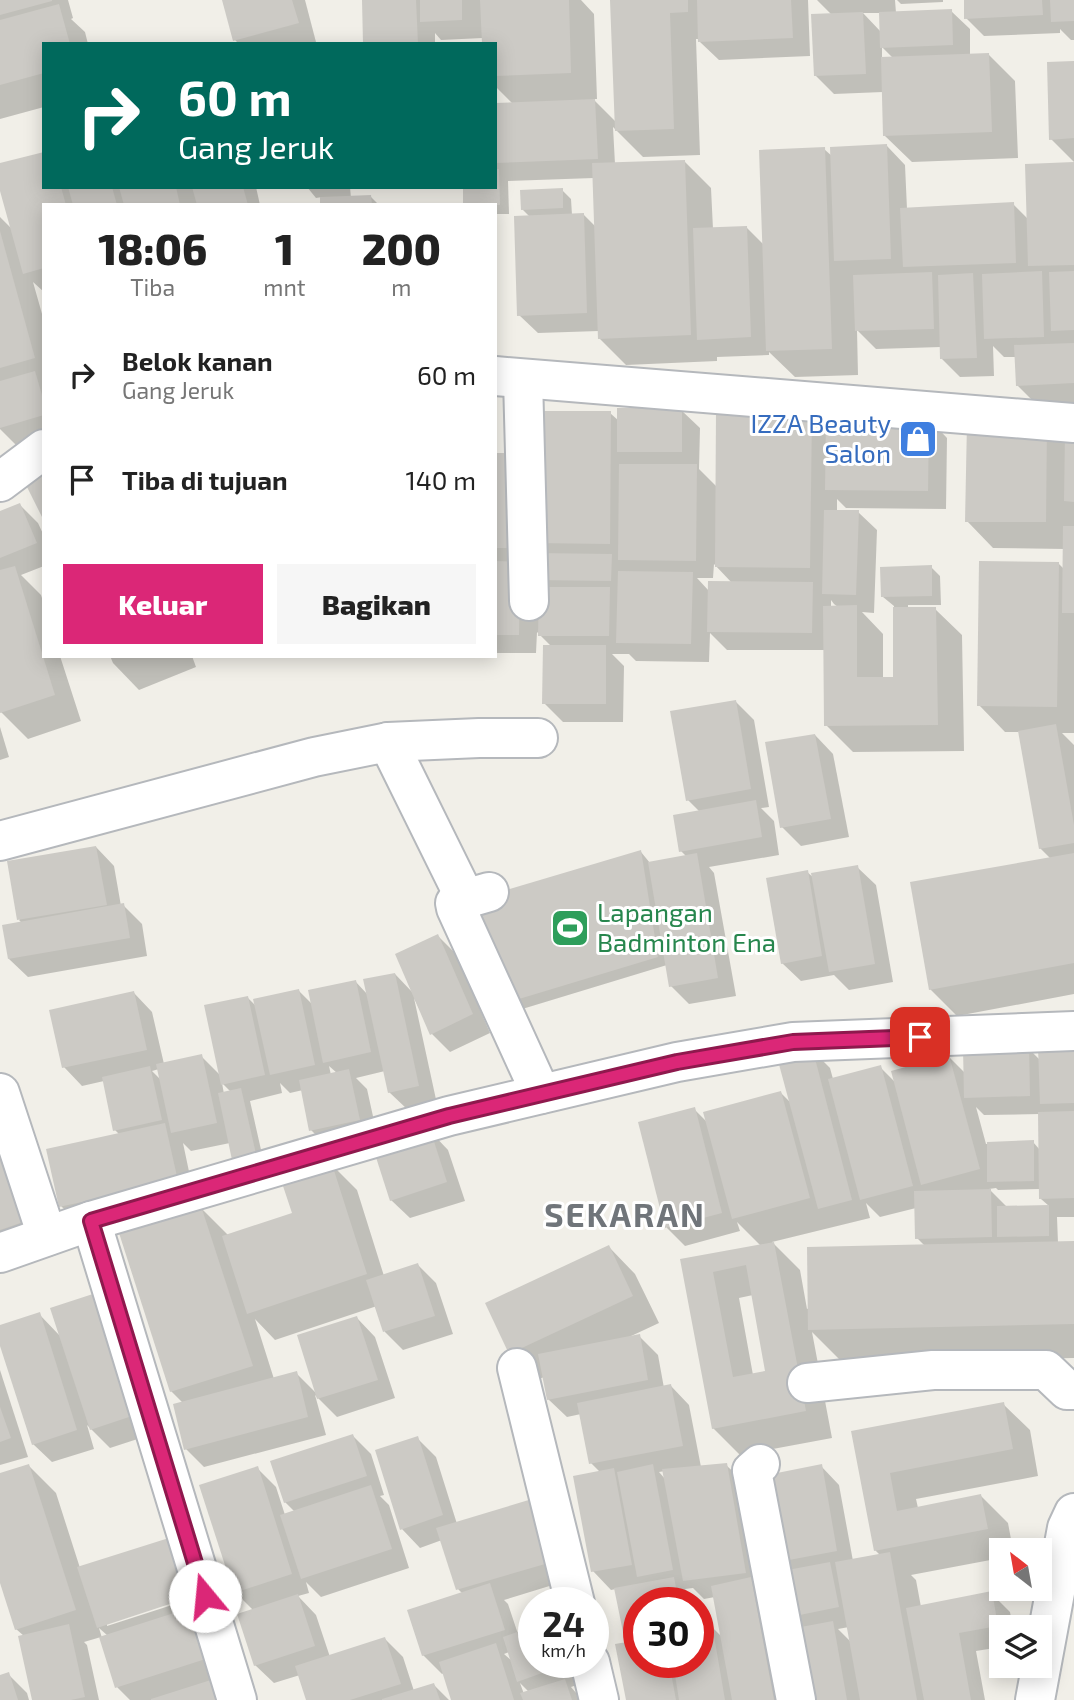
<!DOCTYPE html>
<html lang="id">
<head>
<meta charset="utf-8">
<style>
	:root { --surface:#fff; --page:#f6f6f6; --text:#222; --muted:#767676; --accent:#db2777 }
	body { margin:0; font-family:"Exo 2",sans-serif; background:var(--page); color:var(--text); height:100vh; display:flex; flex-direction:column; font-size:26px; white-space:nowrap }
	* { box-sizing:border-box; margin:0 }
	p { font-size:23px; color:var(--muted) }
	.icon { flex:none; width:38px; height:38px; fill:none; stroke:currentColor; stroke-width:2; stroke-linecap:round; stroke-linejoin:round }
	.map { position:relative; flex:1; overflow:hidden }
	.sheet { position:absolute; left:42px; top:203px; width:455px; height:455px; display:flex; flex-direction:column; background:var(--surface); border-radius:0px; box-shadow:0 4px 18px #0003 }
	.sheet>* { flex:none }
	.guide { position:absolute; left:42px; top:42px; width:455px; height:147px; border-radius:0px; box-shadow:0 4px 18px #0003; background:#00695c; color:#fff; overflow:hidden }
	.needle { width:46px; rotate:329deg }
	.buttons { position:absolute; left:989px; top:1538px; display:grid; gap:14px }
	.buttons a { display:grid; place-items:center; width:63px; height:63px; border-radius:0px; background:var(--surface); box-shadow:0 4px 18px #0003; font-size:35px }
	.speed { position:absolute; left:518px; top:1587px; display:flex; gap:14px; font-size:35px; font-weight:700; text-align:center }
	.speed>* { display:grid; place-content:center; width:91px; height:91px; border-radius:50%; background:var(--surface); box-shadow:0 4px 18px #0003; line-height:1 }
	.speed small { font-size:18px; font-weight:400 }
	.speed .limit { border:10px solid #d22; background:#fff; color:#111 }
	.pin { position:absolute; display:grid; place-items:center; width:60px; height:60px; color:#fff; margin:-30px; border-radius:14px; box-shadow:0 4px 10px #0006 }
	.me { position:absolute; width:77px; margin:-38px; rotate:343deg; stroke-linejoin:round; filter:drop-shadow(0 0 5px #0008) }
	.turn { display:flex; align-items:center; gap:24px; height:147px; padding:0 21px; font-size:32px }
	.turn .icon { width:91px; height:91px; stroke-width:2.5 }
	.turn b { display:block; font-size:49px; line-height:60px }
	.eta { display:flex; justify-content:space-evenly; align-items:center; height:119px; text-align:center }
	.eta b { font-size:42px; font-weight:800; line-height:49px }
	.action { display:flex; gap:14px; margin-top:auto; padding:14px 21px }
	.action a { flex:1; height:80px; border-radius:0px; background:var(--accent); color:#fff; font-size:28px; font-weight:800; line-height:80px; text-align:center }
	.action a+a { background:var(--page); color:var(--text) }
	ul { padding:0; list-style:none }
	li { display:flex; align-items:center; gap:21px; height:105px; padding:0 21px }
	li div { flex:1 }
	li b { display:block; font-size:26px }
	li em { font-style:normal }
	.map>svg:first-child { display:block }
</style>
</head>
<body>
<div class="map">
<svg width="1074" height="1700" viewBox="0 0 1074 1700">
	<rect width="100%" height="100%" fill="#f1efe8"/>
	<g fill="#0003" fill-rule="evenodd">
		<polygon points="0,0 68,0 73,18 71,19 85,32 88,44 44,44 44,107 0,119"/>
		<polygon points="224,0 305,0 316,42 308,44 239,44 235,40"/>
		<polygon points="364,0 581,0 594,14 597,99 593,99 616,122 612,0 808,0 810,56 719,60 700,42 700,39 696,39 700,155 643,157 613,127 615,164 684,161 711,188 713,229 746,227 764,245 824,149 833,157 887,146 905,165 907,209 1013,204 1029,220 1074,164 1074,402 1036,404 1017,385 1016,357 1004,357 993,346 994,376 960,377 942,359 941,347 876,349 857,330 858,375 795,377 769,352 769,355 717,357 717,361 626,365 599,338 599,331 538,333 519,315 530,217 522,209 562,190 571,199 572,215 583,214 596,227 594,178 508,181 509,214 495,214 495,105 513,104 495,86 495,44 483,38 441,40 435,33 435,44 365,44"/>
		<path d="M817,0H895L896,13L951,11L970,29V55H989L1015,81L1018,158L912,162L885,136L883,92L834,94L815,75L832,15ZM863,13H881V32ZM882,47L894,59H882Z"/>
		<polygon points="897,0 943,0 943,2 901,4"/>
		<polygon points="965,0 1074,0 1074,40 1071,40 1060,29 1060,33 984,36 966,18"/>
		<polygon points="1074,63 1074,162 1051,139"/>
		<polygon points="0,165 44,187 256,187 260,205 44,205 44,292 33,282 44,321 44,439 17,446 0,429 0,217 12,229 0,184"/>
		<polygon points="307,187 350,187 351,198 371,197 379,205 322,205 322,197 316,198"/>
		<path d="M681,410L700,428L699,469L717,487L811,413L828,430L929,419L947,438L946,509L846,508L837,499V512H858L877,530L874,613L862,612L883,634V679L895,678L894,606L883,597L931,567L940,576L941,605H908V609H935L962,635L964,751L853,752L826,725L825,650H727L710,633L709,662L636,661L629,654H612L624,666L623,722H563L544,703L552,647L537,632L536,653H495V454L525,566L548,554L536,542L610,413L619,421ZM714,564L732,583L709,591L697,578H713ZM831,600L834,604L838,607L831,608Z"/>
		<polygon points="1047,424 1066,444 1074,437 1074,733 1062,733 1074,745 1074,994 957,1016 930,989 1051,859 1040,848 1020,732 1005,732 979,705 1058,563 1065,570 1065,549 993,548 967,521"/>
		<polygon points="20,505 38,523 44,536 44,566 21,575 41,595 44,604 44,656 60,656 81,721 28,739 1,712 0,707 0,513"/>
		<polygon points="110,656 192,656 196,667 139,690 113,663"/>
		<polygon points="736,702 754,720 769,807 761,808 774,821 779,855 709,867 714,873 736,996 689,1004 671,986 667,965 519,1010 510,1001 641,852 650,863 686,856 681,851 700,812 688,800"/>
		<polygon points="0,727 9,757 0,760"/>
		<polygon points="815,735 833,754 849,837 801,846 782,827"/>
		<polygon points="96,847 114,866 121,906 123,905 142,924 147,956 28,977 9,959 22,923 19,920"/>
		<polygon points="857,867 876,885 893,982 849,990 834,975 801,981 782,963 807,872 814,878"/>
		<path d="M438,936L456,954L490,1033L450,1052L432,1034L414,998L437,1104L408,1110L389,1092L385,1071L356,1078L367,1089L378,1139L330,1149L311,1130L303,1090L290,1093L280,1083L282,1093L250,1101L264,1163L230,1143L191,1151L183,1143L195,1200L79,1224L61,1206L120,1135L115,1130L104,1081L82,1086L64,1067L134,993L152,1012L164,1064L201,1056L221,1076L247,997L257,1007L299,991L313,1005L355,981L368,995L395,974L414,994ZM329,1066L337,1073L331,1075ZM159,1069L161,1080L152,1071ZM222,1083L231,1092L224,1094Z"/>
		<path d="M1028,1048L1040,1060L1074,1048V1217H1057L1058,1243L1074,1242V1358L843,1363L812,1332L832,1438L740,1455L713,1428L682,1260L761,1246L737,1222L740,1231L685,1246L667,1228L640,1124L694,1109L708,1123L781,1093L792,1104L811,1049L830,1068L833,1079L880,1067L895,1082L949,1057L965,1073ZM976,1107L984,1115L1040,1114V1150L1033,1142L986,1144ZM996,1188L998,1190L1041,1189V1199L1049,1206L1007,1207L989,1189ZM866,1203L880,1217L916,1208L917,1238L925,1246L807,1309L800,1270L772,1242L870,1218ZM753,1295L768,1372L753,1375L739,1298Z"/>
		<polygon points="0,1088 55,1247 0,1265"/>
		<polygon points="430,1131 448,1150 465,1201 410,1218 391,1200"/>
		<polygon points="330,1163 357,1190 384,1276 418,1265 436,1283 453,1334 403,1350 385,1332 377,1306 275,1340 255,1319 274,1379 296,1373 318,1395 357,1318 375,1337 395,1398 337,1417 315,1395 326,1435 204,1467 186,1449 183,1403 171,1391 201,1208 228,1235 294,1214"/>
		<path d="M609,1247L635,1274L659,1323L629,1337L639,1336L658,1355L664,1388L671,1386L689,1405L701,1467L726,1465L745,1483L788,1700H628L635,1642L624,1632L616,1589L611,1590L593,1571L600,1472L591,1463L581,1414L567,1417L548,1399L544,1377L537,1380L510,1353ZM665,1471L666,1480L659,1472ZM693,1588L704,1599L715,1597L722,1637L711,1626L698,1662H639V1603H694L692,1597L685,1589Z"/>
		<polygon points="39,1314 61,1337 156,1433 110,1448 87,1425 94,1449 52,1462 33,1444 0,1340 0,1327"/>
		<polygon points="0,1370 28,1457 0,1465"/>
		<path d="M1003,1404L1030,1430L1038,1476L916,1499L918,1508L981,1496L1008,1523L1013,1550H1001V1558L911,1575L916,1580L921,1607L991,1593L1010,1612L1013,1628H1001V1647L976,1651L985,1700H804L775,1563L821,1466L839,1485L853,1561L880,1555L875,1550L853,1433ZM849,1627L851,1642L838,1629Z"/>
		<polygon points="353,1436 371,1454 384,1495 380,1496 389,1505 409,1568 321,1597 306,1582 309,1593 298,1596 316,1615 330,1657 385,1639 403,1657 414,1691 434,1685 449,1700 308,1700 300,1675 274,1683 255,1665 253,1610 235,1592 257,1468 276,1487 285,1515 295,1512 285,1502"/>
		<path d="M417,1438L436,1457L457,1524L531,1501L569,1580L504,1600L508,1604L518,1634L534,1662H592L597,1678L571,1687L577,1694L584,1687L594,1700H453L444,1673L442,1674L423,1655L463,1594L458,1589L442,1540L420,1548L402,1529ZM509,1652L513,1662L504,1654ZM520,1683L529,1692L524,1694Z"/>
		<path d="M29,1466L56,1493L80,1568L172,1539L190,1557L209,1615L207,1616L217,1626L232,1674L213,1681L232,1700H130L117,1687L101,1637L84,1642L87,1645L99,1700H34L21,1637L24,1636L16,1629L0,1578V1475ZM199,1593L200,1596L107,1626V1622ZM99,1628L108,1636L102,1638Z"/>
		<polygon points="8,1674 27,1693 29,1700 0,1700 0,1677"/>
	</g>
	<g fill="#cccac5" fill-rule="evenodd">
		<polygon points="0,0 52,0 52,1 0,15"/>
		<polygon points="222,0 292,0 299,23 233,41"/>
		<polygon points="362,0 416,0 418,44 363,44"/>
		<polygon points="420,0 462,0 462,20 420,22"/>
		<polygon points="480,0 569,0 571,73 495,76 495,44 482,44"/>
		<polygon points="610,0 688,0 688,12 670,13 674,129 615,131"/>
		<polygon points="697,0 791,0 793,38 698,42"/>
		<polygon points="964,0 1042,0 1043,15 964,19"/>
		<polygon points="1050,0 1074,0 1074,21 1051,22"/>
		<polygon points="59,4 70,44 44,44 44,73 0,85 0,20"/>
		<polygon points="952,9 953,45 880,48 879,12"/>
		<polygon points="863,12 866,74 814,76 811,14"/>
		<polygon points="989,53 992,132 883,136 881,57"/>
		<polygon points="1074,61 1074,138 1049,140 1047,62"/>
		<polygon points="595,99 598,159 495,163 495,103"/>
		<polygon points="887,144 891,259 834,261 830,147"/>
		<polygon points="825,147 832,349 766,351 759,150"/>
		<polygon points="44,152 44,187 61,187 66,205 44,205 44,268 23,274 0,191 0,163"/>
		<polygon points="685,160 691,335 598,339 592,163"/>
		<polygon points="1074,162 1074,265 1028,266 1025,164"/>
		<polygon points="495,169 499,169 500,205 463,205 463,187 495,187"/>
		<polygon points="68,187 112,187 117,205 73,205"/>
		<polygon points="119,187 176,187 180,205 124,205"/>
		<polygon points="192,187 243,187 248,205 197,205"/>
		<polygon points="563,188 563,208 521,210 520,190"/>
		<polygon points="371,195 372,205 320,205 320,197"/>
		<polygon points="1014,202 1016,263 903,267 900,208"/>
		<polygon points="584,213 587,313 517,316 514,216"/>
		<polygon points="747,226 751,337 697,340 693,228"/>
		<polygon points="0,231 35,358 0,368"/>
		<polygon points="1042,271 1044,337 984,339 982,274"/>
		<polygon points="1074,271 1074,330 1051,331 1049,272"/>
		<polygon points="932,272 934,329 855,331 853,275"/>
		<polygon points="973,273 977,358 940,359 938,275"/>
		<polygon points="1074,343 1074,383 1016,386 1014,345"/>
		<polygon points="35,371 44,402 44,415 0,428 0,381"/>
		<rect x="617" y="408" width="65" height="44"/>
		<polygon points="536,411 611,411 610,544 534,543"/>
		<polygon points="716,411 812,412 810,568 715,567"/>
		<polygon points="826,417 929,418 928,491 825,490"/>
		<polygon points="967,422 1047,423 1046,522 965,522"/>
		<polygon points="1065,435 1074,436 1074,502 1064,501"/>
		<polygon points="495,453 509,453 507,548 495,548"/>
		<polygon points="619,464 697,464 696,561 618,560"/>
		<polygon points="44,473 44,521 25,483"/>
		<polygon points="20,503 37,543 0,558 0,511"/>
		<polygon points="824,510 859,510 856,595 822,594"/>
		<polygon points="1063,526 1074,526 1074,613 1062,613"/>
		<polygon points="534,553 612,554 611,581 533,580"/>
		<polygon points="495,561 520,562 519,635 495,635"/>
		<polygon points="979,561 1059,562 1057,707 977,706"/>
		<polygon points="932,565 932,596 881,597 880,567"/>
		<polygon points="15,566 55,695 0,713 0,570"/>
		<polygon points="618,571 693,572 691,644 616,643"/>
		<polygon points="708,581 813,582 812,633 707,632"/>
		<polygon points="539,587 610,587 609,636 538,636"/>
		<polygon points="857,605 857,677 893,677 893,607 936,607 938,725 824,726 823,606"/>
		<polygon points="543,645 606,645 606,704 542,704"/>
		<polygon points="736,700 751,789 686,801 670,711"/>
		<polygon points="1056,724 1074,825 1074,843 1039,849 1018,731"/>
		<polygon points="815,734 831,819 780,828 765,742"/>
		<polygon points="756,800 762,837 679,852 673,815"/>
		<polygon points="96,846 107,905 17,920 7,861"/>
		<polygon points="641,850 658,957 509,1002 476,899"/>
		<polygon points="697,853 718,978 669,987 648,862"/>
		<polygon points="1074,853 1074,963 929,990 910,882"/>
		<polygon points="858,865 875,964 829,972 811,873"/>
		<polygon points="808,870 822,956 781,964 766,878"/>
		<polygon points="124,903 130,938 8,959 2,925"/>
		<polygon points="438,934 473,1014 430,1035 395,954"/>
		<polygon points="395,973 419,1086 388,1093 363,979"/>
		<polygon points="356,980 371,1052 323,1063 308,990"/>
		<polygon points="299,989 315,1065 270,1075 253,999"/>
		<polygon points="134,991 147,1050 62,1068 49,1010"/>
		<polygon points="248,996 265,1075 221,1085 204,1005"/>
		<polygon points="1029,1046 1030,1096 964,1098 963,1047"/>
		<polygon points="1074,1046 1074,1103 1040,1104 1038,1047"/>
		<polygon points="812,1047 852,1200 818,1209 777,1057"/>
		<polygon points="202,1054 217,1123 171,1133 156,1064"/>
		<polygon points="949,1055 980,1169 921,1185 891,1071"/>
		<polygon points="881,1065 913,1186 860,1200 828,1079"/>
		<polygon points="150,1066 162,1120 113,1131 102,1077"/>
		<polygon points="349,1069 360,1120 309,1131 299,1080"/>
		<polygon points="241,1088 256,1154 232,1160 218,1093"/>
		<polygon points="781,1091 810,1198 732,1219 703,1112"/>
		<polygon points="695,1107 722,1213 665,1228 638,1122"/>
		<polygon points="1074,1111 1074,1198 1039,1199 1038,1112"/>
		<polygon points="165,1123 178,1181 59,1207 46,1149"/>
		<polygon points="430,1129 447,1182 390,1201 373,1148"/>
		<polygon points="0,1131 29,1220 0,1230"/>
		<polygon points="1034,1140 1034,1181 987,1182 987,1142"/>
		<polygon points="331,1161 367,1274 247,1314 222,1236 292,1213 280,1177"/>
		<polygon points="991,1189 992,1237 915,1239 914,1191"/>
		<polygon points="1049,1205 1049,1236 997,1237 997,1206"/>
		<polygon points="201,1206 253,1366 170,1392 119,1233"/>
		<polygon points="1074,1241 1074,1324 808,1330 807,1247"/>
		<path d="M774,1242L806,1411L712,1429L680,1259ZM746,1265L765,1371L733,1377L713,1272Z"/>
		<polygon points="609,1245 633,1296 509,1354 485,1303"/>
		<polygon points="418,1263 435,1316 383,1332 366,1280"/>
		<polygon points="99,1292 138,1414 90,1430 50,1308"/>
		<polygon points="40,1312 77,1430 32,1445 0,1346 0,1325"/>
		<polygon points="357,1316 378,1380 317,1399 297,1335"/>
		<polygon points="640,1334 648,1380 547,1400 538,1354"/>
		<polygon points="297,1371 308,1417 184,1450 173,1404"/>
		<polygon points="671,1384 683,1446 589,1464 577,1403"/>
		<polygon points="1004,1402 1013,1449 890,1473 897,1511 981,1494 988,1529 874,1551 851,1431"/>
		<polygon points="0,1407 11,1438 0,1442"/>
		<polygon points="353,1434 367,1476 284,1503 270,1461"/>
		<polygon points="418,1436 443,1515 400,1530 375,1450"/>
		<polygon points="727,1463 746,1573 683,1581 662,1469"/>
		<polygon points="29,1464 76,1610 15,1630 0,1583 0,1473"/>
		<polygon points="653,1464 673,1570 637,1577 617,1472"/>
		<polygon points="822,1464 837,1551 773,1563 757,1477"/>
		<polygon points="258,1466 292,1574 234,1593 199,1485"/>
		<polygon points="614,1468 632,1565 591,1572 573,1476"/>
		<polygon points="371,1485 392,1549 301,1579 280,1515"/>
		<polygon points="532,1499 552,1562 456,1590 436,1528"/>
		<polygon points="172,1537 191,1597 97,1628 77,1567"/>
		<polygon points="890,1552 917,1700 860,1700 835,1562"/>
		<polygon points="830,1562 839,1607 785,1618 777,1572"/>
		<polygon points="674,1577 679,1603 639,1603 639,1629 623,1632 614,1588"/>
		<polygon points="751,1577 774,1700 732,1700 711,1586"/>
		<polygon points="490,1583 505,1630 422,1656 407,1610"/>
		<polygon points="992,1591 998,1626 959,1633 971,1700 924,1700 906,1608"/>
		<polygon points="298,1594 315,1646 254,1666 237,1614"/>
		<polygon points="199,1605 215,1656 115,1688 99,1637"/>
		<polygon points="833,1621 847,1700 803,1700 790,1629"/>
		<polygon points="69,1624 85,1697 71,1700 32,1700 18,1636"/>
		<polygon points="712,1624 725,1700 679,1700 673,1662 698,1662 698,1626"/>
		<polygon points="534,1626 534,1662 570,1663 517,1682 503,1637"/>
		<polygon points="385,1637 401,1684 350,1700 306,1700 295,1666"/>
		<polygon points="639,1640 639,1662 669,1662 676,1700 626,1700 615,1644"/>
		<polygon points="496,1643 514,1700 451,1700 439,1662"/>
		<polygon points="9,1672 18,1700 0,1700 0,1675"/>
		<polygon points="214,1679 221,1700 151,1700 151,1699"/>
		<polygon points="565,1679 572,1700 523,1700 520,1693"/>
		<polygon points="434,1683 440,1700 382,1700 382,1699"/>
	</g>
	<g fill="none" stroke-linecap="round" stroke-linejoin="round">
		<defs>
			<g id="minor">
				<polyline points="495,376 1074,423"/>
				<polyline points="523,379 529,601"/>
				<polyline points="0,482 44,449"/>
				<polyline points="388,742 465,898"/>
				<polyline points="0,841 314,757 388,742 479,738 538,738"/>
				<polyline points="489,892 458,901 455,903 456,908 541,1094"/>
				<polyline points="0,1093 47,1236"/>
				<polyline points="91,1221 237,1700"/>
				<polyline points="0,1253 91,1221 449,1116 677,1062 793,1042 1074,1031"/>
				<polyline points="517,1368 575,1603"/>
				<polyline points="807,1383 933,1370 1046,1370 1067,1390 1074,1390"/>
				<polyline points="760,1464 752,1471 753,1476 796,1700"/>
				<polyline points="590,1662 599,1700"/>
				<polyline points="1035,1700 1067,1528 1074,1513"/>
			</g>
		</defs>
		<use href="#minor" stroke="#b5b8bc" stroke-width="42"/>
		<use href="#minor" stroke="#fff" stroke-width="38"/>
	</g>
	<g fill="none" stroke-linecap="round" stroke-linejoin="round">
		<defs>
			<polyline id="route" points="205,1596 91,1221 449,1116 677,1062 793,1042 920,1037"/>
		</defs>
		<use href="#route" stroke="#8e194d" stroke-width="18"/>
		<use href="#route" stroke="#db2777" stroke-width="12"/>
	</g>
	<defs>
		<symbol id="shop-square" viewBox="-11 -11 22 22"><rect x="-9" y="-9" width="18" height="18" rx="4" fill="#3f7fe0" stroke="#fff"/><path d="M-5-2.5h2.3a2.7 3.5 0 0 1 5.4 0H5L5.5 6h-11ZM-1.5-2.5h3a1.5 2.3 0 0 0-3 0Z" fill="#fff"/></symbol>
		<symbol id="stadium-square" viewBox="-11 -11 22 22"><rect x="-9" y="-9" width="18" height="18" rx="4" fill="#2e9e5b" stroke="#fff"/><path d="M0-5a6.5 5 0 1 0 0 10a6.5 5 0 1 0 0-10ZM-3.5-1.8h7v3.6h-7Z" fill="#fff"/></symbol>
	</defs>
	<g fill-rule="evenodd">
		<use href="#shop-square" x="896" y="417" width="44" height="44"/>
		<use href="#stadium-square" x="548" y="906" width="44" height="44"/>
	</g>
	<g text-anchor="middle" stroke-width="6" stroke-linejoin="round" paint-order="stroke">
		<g font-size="26" fill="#366cbe" stroke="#fff" text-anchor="end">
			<text x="891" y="433">IZZA Beauty<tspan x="891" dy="30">Salon</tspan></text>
		</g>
		<g font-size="26" fill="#27864d" stroke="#fff" text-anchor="start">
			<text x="597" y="922">Lapangan<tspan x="597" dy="30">Badminton Ena</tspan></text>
		</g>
		<g font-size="33" font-weight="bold" letter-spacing="2" fill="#70757a" stroke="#fff">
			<text x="625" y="1227">SEKARAN</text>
		</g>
	</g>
</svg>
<div class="buttons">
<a><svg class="needle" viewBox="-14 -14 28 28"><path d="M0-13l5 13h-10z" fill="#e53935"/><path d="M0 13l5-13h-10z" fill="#767676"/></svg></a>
<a><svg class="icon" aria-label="layers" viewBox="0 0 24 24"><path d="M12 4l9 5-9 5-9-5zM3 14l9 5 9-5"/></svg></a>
</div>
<div class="speed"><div>24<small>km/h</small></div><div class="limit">30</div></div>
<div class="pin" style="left:920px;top:1037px;background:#d93025"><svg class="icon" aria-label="arrive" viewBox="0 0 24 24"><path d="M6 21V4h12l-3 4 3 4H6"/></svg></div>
<svg class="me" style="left:205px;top:1596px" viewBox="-20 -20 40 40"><circle r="19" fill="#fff"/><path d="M0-13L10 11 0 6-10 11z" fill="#db2777"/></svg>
<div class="guide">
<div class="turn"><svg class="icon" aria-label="right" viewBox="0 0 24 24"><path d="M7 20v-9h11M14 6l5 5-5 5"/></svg><div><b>60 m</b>Gang Jeruk</div></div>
</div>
<section class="sheet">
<div class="eta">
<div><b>18:06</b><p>Tiba</p></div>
<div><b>1</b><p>mnt</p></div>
<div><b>200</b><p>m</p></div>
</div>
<ul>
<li><svg class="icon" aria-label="right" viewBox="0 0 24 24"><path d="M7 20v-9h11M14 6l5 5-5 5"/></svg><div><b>Belok kanan</b><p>Gang Jeruk</p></div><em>60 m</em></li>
<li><svg class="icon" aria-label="arrive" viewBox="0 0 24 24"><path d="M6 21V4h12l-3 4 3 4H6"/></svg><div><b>Tiba di tujuan</b></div><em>140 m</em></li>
</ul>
<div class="action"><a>Keluar</a><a>Bagikan</a></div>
</section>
</div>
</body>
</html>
